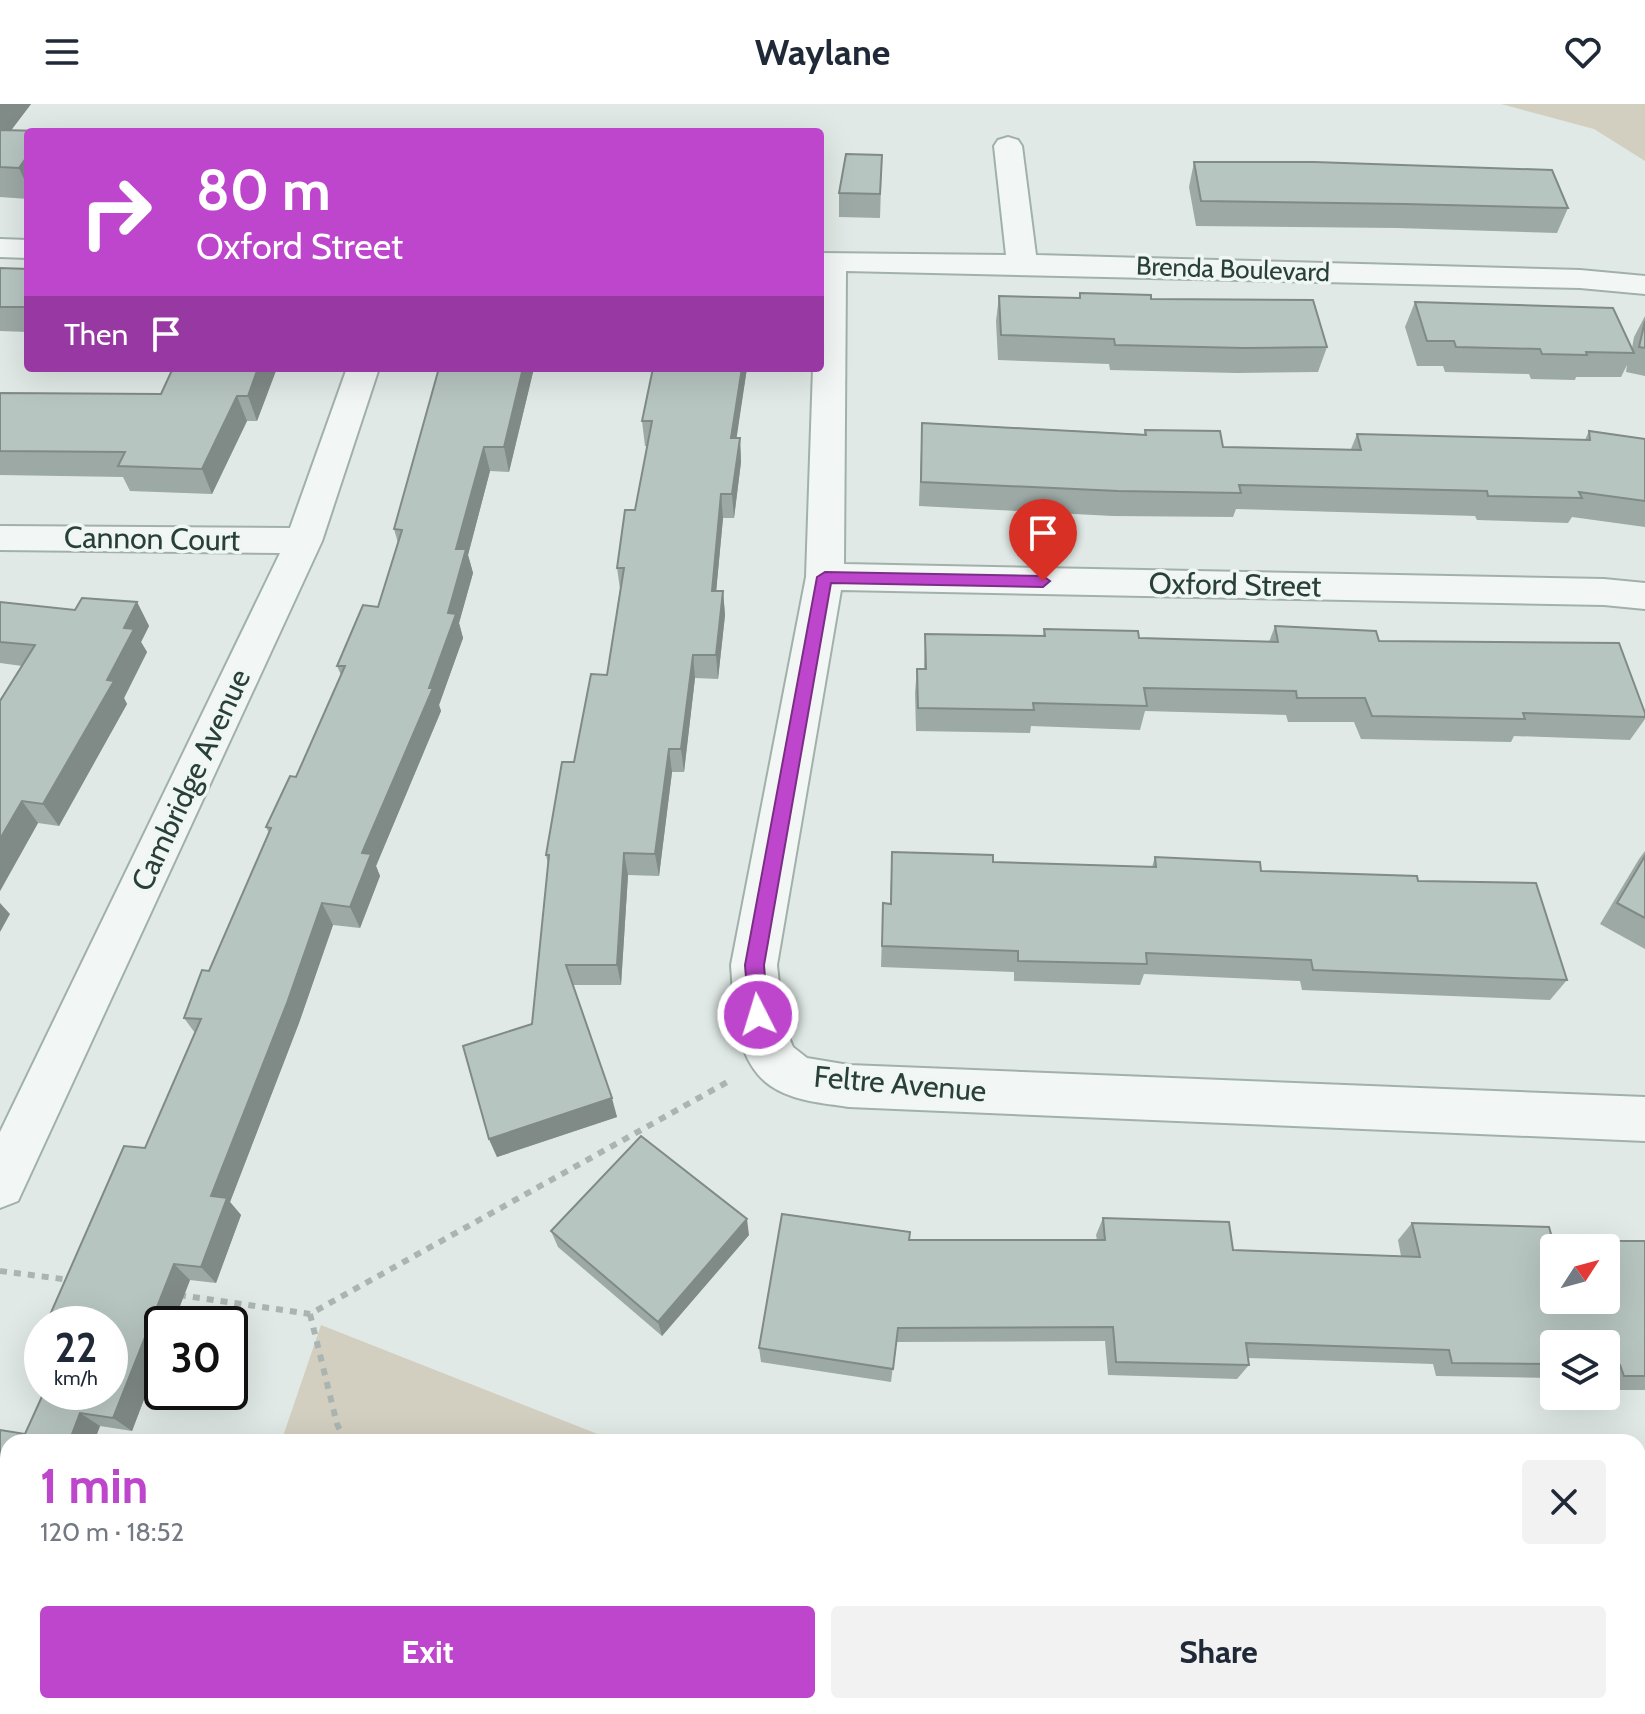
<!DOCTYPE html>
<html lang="en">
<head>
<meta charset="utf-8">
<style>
	:root { --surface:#fff; --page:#f2f2f3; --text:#1f2937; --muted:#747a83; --accent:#bd46cc }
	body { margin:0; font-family:Cabin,sans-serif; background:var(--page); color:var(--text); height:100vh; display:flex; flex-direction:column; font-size:30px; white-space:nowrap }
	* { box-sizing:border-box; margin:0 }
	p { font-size:26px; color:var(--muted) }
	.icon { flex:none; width:44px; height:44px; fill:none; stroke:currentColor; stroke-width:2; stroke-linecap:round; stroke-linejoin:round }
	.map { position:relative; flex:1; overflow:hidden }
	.panel { position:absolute; left:0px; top:1330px; width:1646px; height:280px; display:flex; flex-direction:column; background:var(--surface); border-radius:24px 24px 0 0; box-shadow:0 8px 32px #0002 }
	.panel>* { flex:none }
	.top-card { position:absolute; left:24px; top:24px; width:800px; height:244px; border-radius:8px; box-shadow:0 8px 32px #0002; background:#bd46cc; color:#fff; overflow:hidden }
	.needle { width:52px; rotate:54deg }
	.tools { position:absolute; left:1540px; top:1130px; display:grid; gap:16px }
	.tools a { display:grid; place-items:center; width:80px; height:80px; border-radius:8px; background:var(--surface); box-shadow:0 8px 32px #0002; font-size:40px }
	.speed { position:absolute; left:24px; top:1202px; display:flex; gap:16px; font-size:40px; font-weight:700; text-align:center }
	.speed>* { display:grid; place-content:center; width:104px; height:104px; border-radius:50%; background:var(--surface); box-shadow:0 8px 32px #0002; line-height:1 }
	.speed small { font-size:20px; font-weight:400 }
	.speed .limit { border:4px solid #111; border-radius:12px; background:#fff; color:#111 }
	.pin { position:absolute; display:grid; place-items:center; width:68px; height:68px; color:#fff; margin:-82px -34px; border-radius:50% 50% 50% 0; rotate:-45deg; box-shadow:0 0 8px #0007 }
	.pin .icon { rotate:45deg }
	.me { position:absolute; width:88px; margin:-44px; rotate:355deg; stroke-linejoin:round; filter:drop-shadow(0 0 6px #0008) }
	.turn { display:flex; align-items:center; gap:28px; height:168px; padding:0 40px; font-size:36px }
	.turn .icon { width:104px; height:104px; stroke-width:2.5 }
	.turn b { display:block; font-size:56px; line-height:68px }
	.then { display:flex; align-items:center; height:76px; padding:0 40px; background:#0003; gap:16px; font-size:30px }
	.round { display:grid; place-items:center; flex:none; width:84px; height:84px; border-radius:8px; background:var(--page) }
	.summary { display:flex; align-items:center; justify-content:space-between; height:136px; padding:0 40px }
	h1 { font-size:48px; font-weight:800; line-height:60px; color:var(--accent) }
	.action { display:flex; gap:16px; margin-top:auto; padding:16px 40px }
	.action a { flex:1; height:92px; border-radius:8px; background:var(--accent); color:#fff; font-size:32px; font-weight:800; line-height:92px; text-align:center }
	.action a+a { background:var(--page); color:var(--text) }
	header { display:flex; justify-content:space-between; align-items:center; height:104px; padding:0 40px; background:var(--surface); font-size:36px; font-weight:800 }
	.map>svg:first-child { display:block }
</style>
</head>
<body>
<header><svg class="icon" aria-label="menu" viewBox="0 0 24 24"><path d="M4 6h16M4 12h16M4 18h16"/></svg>Waylane<svg class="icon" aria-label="heart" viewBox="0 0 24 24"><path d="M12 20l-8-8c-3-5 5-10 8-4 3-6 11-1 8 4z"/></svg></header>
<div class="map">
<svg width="1645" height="1610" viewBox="0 0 1645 1610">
	<rect width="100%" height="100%" fill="#e0e9e5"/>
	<g fill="#d2cfc1">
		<polygon points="1501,0 1645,0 1645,57 1594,25"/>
		<polygon points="321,1221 618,1338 281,1338"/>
		<polygon points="1645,1387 1645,1610 188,1610 191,1602 1638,1602 1638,1388"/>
	</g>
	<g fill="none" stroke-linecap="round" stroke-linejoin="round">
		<defs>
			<g id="street">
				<path d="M1008,33L1018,36L1022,42L1036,151L1580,166L1645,172V190L1580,184L846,167L844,460L1604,475L1645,479V505L1604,501L841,486L777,861L783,919L793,943L807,954L849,961L1645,993V1037L849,1003C823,999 793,997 771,982C734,957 734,900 731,861L806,473L813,264H820V149L1006,151L994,42L998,36Z"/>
				<polygon points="0,135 28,136 28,154 0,153"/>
				<polygon points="347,264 379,264 322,437 18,1097 0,1104 0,1028 280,449 0,446 0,422 290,424"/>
			</g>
		</defs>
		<use href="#street" stroke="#a2b0aa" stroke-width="4"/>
		<g stroke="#aab5b1" stroke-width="6" stroke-dasharray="7 7" stroke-linecap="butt">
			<polyline points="0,1167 70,1176"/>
			<polyline points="179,1191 310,1210 731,976"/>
			<polyline points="310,1210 337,1320 346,1338"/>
			<polyline points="924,1602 928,1610"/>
			<polyline points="1458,1602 1505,1610"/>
			<polyline points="984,1610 987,1602"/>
		</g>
		<use href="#street" fill="#f2f7f5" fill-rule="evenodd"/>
	</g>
	<g fill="#9da9a5">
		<polygon points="0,0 31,0 11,26 28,28 28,95 0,93"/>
		<polygon points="882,51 880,114 839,113 839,89"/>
		<polygon points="1194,58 1568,104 1557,129 1397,124 1196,122 1189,83"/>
		<polygon points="0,164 28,165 28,228 0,227"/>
		<polygon points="1080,189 1151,195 1327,243 1318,268 1237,269 1110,266 1109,260 998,256 996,217 999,192 1079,194"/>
		<polygon points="1415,198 1632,244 1634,233 1645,212 1645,272 1626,268 1627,261 1621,273 1576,273 1575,276 1531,275 1529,270 1445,268 1443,262 1417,262 1405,223"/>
		<polygon points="173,264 277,264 257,317 247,317 212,390 130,387 123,373 0,371 0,289 161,290"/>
		<polygon points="439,264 534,264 509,368 490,367 468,451 473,469 459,519 463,534 439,601 441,607 376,762 380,772 360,824 333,821 299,919 230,1098 241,1111 216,1179 190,1176 173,1220 162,1220 162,1248 132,1327 100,1322 94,1338 8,1338 8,1602 20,1602 17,1610 0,1610 0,1326 25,1330 44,1288 110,1288 110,1220 46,1220 124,1042 145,1044 195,929 184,914 202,866 209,867 269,729 266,723 290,672 296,673 341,571 337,562 363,501 378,503 398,439 394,425"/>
		<polygon points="653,264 747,264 736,334 740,334 741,358 734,414 723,414 716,487 723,487 725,511 718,575 695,574 684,668 672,668 659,772 628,771 621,881 573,881 617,1013 497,1053 489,1035 532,920 548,760 546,751 574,658 607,571 620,485 617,464 635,406 647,342 645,342 642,317"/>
		<polygon points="922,319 1144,330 1145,326 1223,343 1351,345 1357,330 1585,336 1589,327 1645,335 1645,423 1572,413 1568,419 1477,416 1475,412 1236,405 1233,413 1113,412 919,402"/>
		<polygon points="0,498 75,506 137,498 149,522 141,538 147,548 124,594 127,600 59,722 38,719 0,787 22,562 0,559"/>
		<polygon points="1275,522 1379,537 1645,609 1645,615 1630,636 1514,632 1511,638 1361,635 1354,618 1288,618 1286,611 1145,607 1140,626 1031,622 1030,629 916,627 915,589 917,565 924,565 925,530 1043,532 1044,525 1139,534 1269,538"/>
		<polygon points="1645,747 1645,845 1600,820 1639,755"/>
		<polygon points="892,748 993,758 1152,763 1155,753 1261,767 1418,777 1567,876 1550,896 1302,886 1300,877 1144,870 1140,881 1014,877 1014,868 881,863 883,799 890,800"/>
		<polygon points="1103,1114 1233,1146 1401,1152 1398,1136 1412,1119 1553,1137 1645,1137 1645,1286 1606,1286 1606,1240 1554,1240 1554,1274 1436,1272 1433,1260 1248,1254 1249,1261 1237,1275 1108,1271 1105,1237 896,1238 891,1278 761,1258 759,1244 909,1136 1097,1136 1096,1131"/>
		<polygon points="551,1127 749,1131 662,1232 558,1143"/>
		<polygon points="42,1230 42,1260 32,1253"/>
	</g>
	<g fill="#808a86">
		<polygon points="0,0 31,0 0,41"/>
		<polygon points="28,51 28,84 19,64"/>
		<polygon points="258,264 277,264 257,317 248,292"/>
		<polygon points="523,264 534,264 509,368 504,343"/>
		<polygon points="742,264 747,264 733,358 731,334"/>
		<polygon points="237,292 247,317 212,390 202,365"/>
		<polygon points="740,334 741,358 734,414 732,390"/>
		<polygon points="484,343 490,367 468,451 473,469 459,519 463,534 439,601 441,607 376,762 380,772 360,824 350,803 362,749 429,584 448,509 456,445"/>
		<polygon points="721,390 723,414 714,511 712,487"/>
		<polygon points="723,487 725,511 718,575 716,551"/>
		<polygon points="137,498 149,522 141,538 147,548 124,594 127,600 59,722 43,700 107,576 124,524"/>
		<polygon points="693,551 695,574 684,668 681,645"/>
		<polygon points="669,645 672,668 659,772 655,750"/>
		<polygon points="22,697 38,719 0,787 0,735"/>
		<polygon points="624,749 628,771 621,881 617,861"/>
		<polygon points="0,799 10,810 0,828"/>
		<polygon points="322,799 333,821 299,919 230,1098 241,1111 216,1179 201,1163 211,1092"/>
		<polygon points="612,994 617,1013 497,1053 489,1035"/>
		<polygon points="747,1115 749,1131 662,1232 658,1218"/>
		<polygon points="174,1160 190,1176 173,1220 162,1220 162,1248 132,1327 113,1314"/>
		<polygon points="80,1309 100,1322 94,1338 69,1338"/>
		<polygon points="8,1564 8,1602 20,1602 17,1610 0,1610 0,1585"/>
	</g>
	<g fill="#b7c5c0" stroke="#808a86" stroke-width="2" fill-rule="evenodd">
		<polygon points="0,26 44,27 28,28 28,51 19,64 0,63"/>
		<polygon points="846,50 882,51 880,90 839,89"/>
		<polygon points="1194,58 1314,58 1552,66 1568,104 1405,100 1201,97"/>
		<polygon points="0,164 28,165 28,203 0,203"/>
		<polygon points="1080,189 1151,191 1151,195 1313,196 1327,243 1244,244 1115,241 1114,235 1001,231 999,192 1080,194"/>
		<polygon points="1415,198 1613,204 1634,249 1586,248 1587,251 1542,250 1540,245 1456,243 1454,237 1427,237"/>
		<polygon points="1645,217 1645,244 1639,243"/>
		<polygon points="173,264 258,264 248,292 237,292 202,365 118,362 125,348 0,347 0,289 161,290"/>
		<polygon points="439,264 523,264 504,343 484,343 456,445 466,445 448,509 456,510 429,584 433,584 362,749 371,750 350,803 322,799 287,899 211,1092 227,1094 201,1163 174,1160 113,1314 80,1309 69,1338 8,1338 8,1564 0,1585 0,1326 25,1330 44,1288 110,1288 110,1220 46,1220 124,1042 145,1044 201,915 184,914 202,866 209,867 271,724 266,723 290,672 296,673 345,562 337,562 363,501 378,503 402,426 394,425"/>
		<polygon points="653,264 742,264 731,334 740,334 732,390 721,390 712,487 723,487 716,551 693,551 681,645 669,645 655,750 624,749 617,861 566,861 612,994 489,1035 463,942 532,920 549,751 546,751 562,658 574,658 591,570 607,571 624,464 617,464 625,406 635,406 652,317 642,317"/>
		<polygon points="922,319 1146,331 1145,326 1220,327 1223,343 1361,346 1357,330 1590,336 1589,327 1645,335 1645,397 1579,388 1582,394 1488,392 1487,387 1239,381 1241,389 1118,387 921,378"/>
		<polygon points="82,494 137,498 124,524 134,525 107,576 114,577 43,700 22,697 0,735 0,597 35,541 0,538 0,498 75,506"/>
		<polygon points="1275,522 1376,527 1379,537 1619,539 1645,609 1645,613 1523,609 1525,615 1372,612 1365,594 1297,594 1296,587 1144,584 1147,602 1033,599 1034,606 918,604 917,565 926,565 925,530 1045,532 1044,525 1138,527 1139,534 1278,538"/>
		<polygon points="892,748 993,751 993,758 1156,763 1155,753 1260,758 1261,767 1417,772 1418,777 1536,779 1567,876 1313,866 1311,856 1146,849 1147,860 1018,857 1018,847 882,842 883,799 891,800"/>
		<polygon points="1645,752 1645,814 1617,799"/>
		<polygon points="641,1032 747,1115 658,1218 551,1127"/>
		<path d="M782,1110L910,1128L909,1136H1105L1103,1114L1229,1118L1233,1146L1420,1153L1412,1119L1549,1123L1553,1137H1645V1272H1624L1620,1261H1606V1240H1554V1260L1452,1259L1449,1246L1246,1239L1249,1261L1116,1258L1113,1223L898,1224L893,1265L759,1244ZM1554,1144H1606V1196H1554Z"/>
		<polygon points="42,1230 42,1255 32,1253"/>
	</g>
	<polygon fill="#bd46cc" stroke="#7b2e85" stroke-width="2" points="825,468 1043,472 1050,477 1043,483 831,479 764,861 768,911 765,917 758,919 752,917 749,911 745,861 817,473"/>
	<g text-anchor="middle" stroke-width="7" stroke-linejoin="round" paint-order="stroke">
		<g font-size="26" fill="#294038" stroke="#eff6f3">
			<text transform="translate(1233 165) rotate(2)" y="9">Brenda Boulevard</text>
		</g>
		<g font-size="30" fill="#294038" stroke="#eff6f3">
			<text transform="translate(152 435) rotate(1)" y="10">Cannon Court</text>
			<text transform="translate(1235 481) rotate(1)" y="10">Oxford Street</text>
			<text transform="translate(191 676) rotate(-65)" y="10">Cambridge Avenue</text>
			<text transform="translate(900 980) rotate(5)" y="10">Feltre Avenue</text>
		</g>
	</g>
</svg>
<div class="tools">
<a><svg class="needle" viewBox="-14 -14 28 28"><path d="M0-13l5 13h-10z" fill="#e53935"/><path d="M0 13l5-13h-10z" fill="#747a83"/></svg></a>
<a><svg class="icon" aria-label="layers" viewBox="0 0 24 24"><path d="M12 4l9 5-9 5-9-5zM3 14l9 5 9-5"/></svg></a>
</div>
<div class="speed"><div>22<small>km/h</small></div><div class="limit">30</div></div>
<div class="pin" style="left:1043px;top:477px;background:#d93025"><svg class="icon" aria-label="arrive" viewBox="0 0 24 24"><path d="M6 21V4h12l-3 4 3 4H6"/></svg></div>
<svg class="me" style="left:758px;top:911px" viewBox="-20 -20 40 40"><circle r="17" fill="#bd46cc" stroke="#fff" stroke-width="3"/><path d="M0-11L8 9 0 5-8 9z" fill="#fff"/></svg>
<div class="top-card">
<div class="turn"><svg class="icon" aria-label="right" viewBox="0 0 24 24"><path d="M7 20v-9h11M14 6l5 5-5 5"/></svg><div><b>80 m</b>Oxford Street</div></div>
<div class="then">Then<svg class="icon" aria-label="arrive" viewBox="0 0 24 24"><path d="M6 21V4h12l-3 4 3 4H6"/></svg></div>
</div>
<section class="panel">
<div class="summary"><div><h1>1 min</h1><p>120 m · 18:52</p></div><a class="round"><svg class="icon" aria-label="close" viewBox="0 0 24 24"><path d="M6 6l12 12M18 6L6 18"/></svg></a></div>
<div class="action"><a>Exit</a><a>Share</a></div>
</section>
</div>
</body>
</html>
